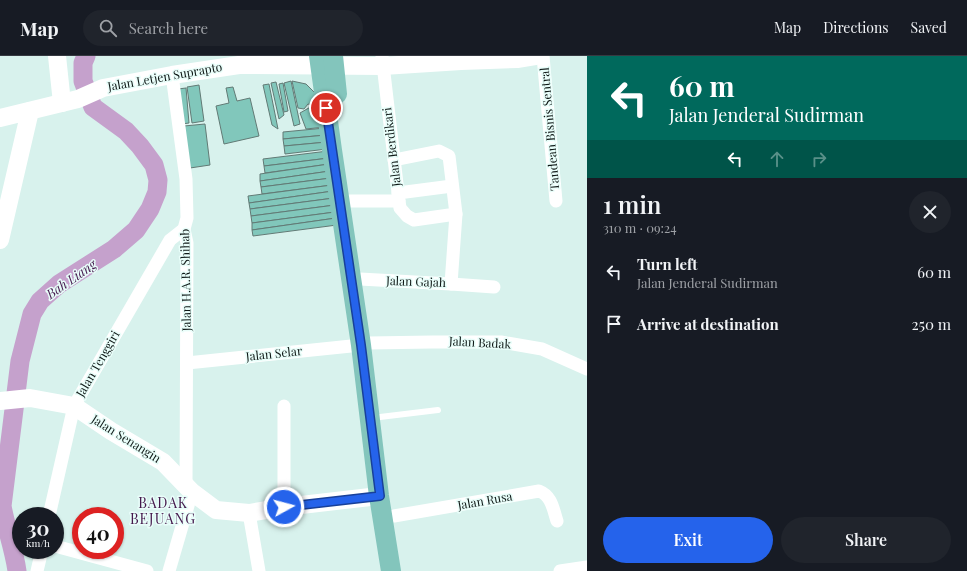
<!DOCTYPE html>
<html lang="en">
<head>
<meta charset="utf-8">
<style>
	:root { --surface:#171b24; --page:#20242c; --text:#f1f3f6; --muted:#9ea1a6; --line:#363941; --accent:#2563eb }
	body { margin:0; font-family:"Playfair Display",serif; background:var(--page); color:var(--text); height:100vh; display:flex; flex-direction:column; font-size:15px; white-space:nowrap }
	* { box-sizing:border-box; margin:0 }
	p { font-size:13px; color:var(--muted) }
	.icon { flex:none; width:22px; height:22px; fill:none; stroke:currentColor; stroke-width:2; stroke-linecap:round; stroke-linejoin:round }
	.map { position:relative; flex:1; overflow:hidden }
	.drawer { display:flex; flex-direction:column; background:var(--surface); width:380px }
	.drawer>* { flex:none }
	.hud { background:#00695c; color:#fff; overflow:hidden }
	.speed { position:absolute; left:12px; top:451px; display:flex; gap:8px; font-size:20px; font-weight:700; text-align:center }
	.speed>* { display:grid; place-content:center; width:52px; height:52px; border-radius:50%; background:var(--surface); box-shadow:0 1px 3px #0004; line-height:1 }
	.speed small { font-size:10px; font-weight:400 }
	.speed .limit { border:6px solid #d22; background:#fff; color:#111 }
	.pin { position:absolute; display:grid; place-items:center; width:34px; height:34px; color:#fff; margin:-17px; border:2px solid #fff; border-radius:50%; box-shadow:0 1px 4px #0007 }
	.me { position:absolute; width:44px; margin:-22px; rotate:83deg; stroke-linejoin:round; filter:drop-shadow(0 0 3px #0008) }
	.turn { display:flex; align-items:center; gap:14px; height:84px; padding:0 16px; font-size:18px }
	.turn .icon { width:52px; height:52px; stroke-width:2.5 }
	.turn b { display:block; font-size:28px; line-height:34px }
	.lanes { display:flex; align-items:center; height:38px; padding:0 16px; background:#0003; justify-content:center; gap:20px; direction:ltr }
	.lanes .off { opacity:.35 }
	.round { display:grid; place-items:center; flex:none; width:42px; height:42px; border-radius:21px; background:var(--page) }
	.summary { display:flex; align-items:center; justify-content:space-between; height:68px; padding:0 16px }
	h1 { font-size:24px; font-weight:600; line-height:30px }
	.action { display:flex; gap:8px; margin-top:auto; padding:8px 16px }
	.action a { flex:1; height:46px; border-radius:24px; background:var(--accent); color:#fff; font-size:16px; font-weight:600; line-height:46px; text-align:center }
	.action a+a { background:var(--page); color:var(--text) }
	ul { padding:0; list-style:none }
	li { display:flex; align-items:center; gap:12px; height:52px; padding:0 16px }
	li div { flex:1 }
	li b { display:block; font-size:15px }
	li em { font-style:normal }
	header { display:flex; align-items:center; gap:24px; box-sizing:border-box; height:56px; padding:0 20px; background:var(--surface); border-bottom:1px solid var(--line) }
	header strong { font-size:19px }
	nav { display:flex; gap:22px; margin-inline-start:auto; font-size:14px }
	.search { width:280px; height:36px; background:var(--page); display:flex; align-items:center; gap:10px; box-sizing:border-box; padding:0 14px; border-radius:22px; color:var(--muted); font-size:15px }
	main { display:flex; flex:1; min-height:0 }
	.map>svg:first-child { display:block }
</style>
</head>
<body>
<header>
<strong>Map</strong>
<div class="search"><svg class="icon" aria-label="search" viewBox="0 0 24 24"><circle cx="10" cy="10" r="6"/><path d="M15 15l6 6"/></svg>Search here</div>
<nav><a>Map</a><a>Directions</a><a>Saved</a></nav>
</header>
<main>
<div class="map">
<svg width="587" height="515" viewBox="0 0 587 515">
	<rect width="100%" height="100%" fill="#d8f2ed"/>
	<g fill="none" stroke-linecap="round" stroke-linejoin="round">
		<path stroke="#c5a1cc" stroke-width="19" d="M17,515C14,493 6,472 2,450L20,305L32,258L40,245L59,228L114,193L136,174L150,153L157,136L158,124L154,109L140,90L126,75L93,51L83,25V7L86,0"/>
	</g>
	<g fill="#81c7bb" stroke="#627a75">
		<polygon points="291,25 300,68 294,70 284,27"/>
		<polygon points="292,25 306,28 320,42 313,49 308,48 304,53 298,52"/>
		<polygon points="276,26 284,59 279,63 271,27"/>
		<polygon points="283,27 288,55 284,56 279,28"/>
		<polygon points="269,28 278,73 272,69 263,29"/>
		<polygon points="199,29 204,65 192,67 187,31"/>
		<polygon points="233,31 237,45 250,42 259,80 224,88 216,50 229,47 226,32"/>
		<polygon points="186,32 189,67 182,68 178,33"/>
		<polygon points="321,45 325,71 306,73 300,57"/>
		<polygon points="205,68 210,109 190,112 184,70"/>
		<polygon points="325,72 326,79 283,83 283,76"/>
		<polygon points="326,79 327,86 284,90 283,83"/>
		<polygon points="327,86 327,93 285,98 284,90"/>
		<polygon points="328,95 329,102 264,110 263,103"/>
		<polygon points="329,102 329,108 265,117 264,110"/>
		<polygon points="329,108 330,115 260,125 260,118"/>
		<polygon points="330,115 331,122 261,131 260,125"/>
		<polygon points="331,122 332,129 262,138 261,131"/>
		<polygon points="332,129 333,135 249,147 248,140"/>
		<polygon points="333,135 334,142 250,153 249,147"/>
		<polygon points="334,142 335,149 251,160 250,153"/>
		<polygon points="335,149 335,156 252,167 251,160"/>
		<polygon points="335,156 336,162 252,174 252,167"/>
		<polygon points="336,162 337,169 253,180 252,174"/>
	</g>
	<g fill="none" stroke-linecap="round" stroke-linejoin="round">
		<polyline stroke="#fff" stroke-width="6" points="380,361 438,354"/>
		<g stroke="#fff" stroke-width="13">
			<polyline points="543,0 556,145"/>
			<polyline points="172,19 186,123 187,162 184,173 187,187 186,430"/>
			<polyline points="394,104 439,95 449,100 456,158 414,164 407,160 400,152 399,145"/>
			<polyline points="398,137 452,130"/>
			<polyline points="349,145 399,145 382,0"/>
			<polyline points="360,223 451,228 456,158"/>
			<polyline points="451,228 494,231"/>
			<polyline points="369,287 432,286 501,286 542,293 587,313"/>
			<polyline points="187,307 361,289"/>
			<polyline points="284,451 284,350"/>
			<polyline points="249,457 259,515"/>
			<polyline points="49,460 74,350 170,184 184,173"/>
			<path d="M394,460L539,435C552,440 553,453 557,465"/>
			<polyline points="55,490 147,515"/>
			<polyline points="37,515 42,494"/>
			<polyline points="169,515 192,436"/>
			<polyline points="560,515 587,511"/>
		</g>
		<g stroke="#fff" stroke-width="18">
			<polyline points="57,0 62,47"/>
			<polyline points="0,62 78,43 103,32 172,19 239,9 383,10 461,5 517,3 535,0"/>
			<polyline points="0,184 30,55"/>
			<polyline points="0,345 30,342 74,350 111,375 163,406 192,436 216,454 249,457 284,451 379,440"/>
		</g>
		<g stroke="#83c5bc" stroke-width="20">
			<polyline points="319,0 332,94 361,289 379,440 391,515"/>
			<polyline points="333,0 337,38"/>
		</g>
	</g>
	<g fill="none" stroke-linecap="round" stroke-linejoin="round">
		<defs>
			<polyline id="route" points="284,451 380,440 361,289 326,52"/>
		</defs>
		<use href="#route" stroke="#184099" stroke-width="10"/>
		<use href="#route" stroke="#2563eb" stroke-width="7"/>
	</g>
	<g text-anchor="middle" stroke-width="3" stroke-linejoin="round" paint-order="stroke">
		<g font-size="12" fill="#0e1715" stroke="#e9fefa">
			<text transform="translate(165 21) rotate(-10)" y="4">Jalan Letjen Suprapto</text>
			<text transform="translate(550 73) rotate(-95)" y="4">Tandean Bisnis Sentral</text>
			<text transform="translate(392 91) rotate(-97)" y="4">Jalan Berdikari</text>
			<text transform="translate(186 224) rotate(-91)" y="4">Jalan H.A.R. Shihab</text>
			<text transform="translate(416 226) rotate(2)" y="4">Jalan Gajah</text>
			<text transform="translate(480 287) rotate(3)" y="4">Jalan Badak</text>
			<text transform="translate(274 298) rotate(-6)" y="4">Jalan Selar</text>
			<text transform="translate(98 308) rotate(-60)" y="4">Jalan Tenggiri</text>
			<text transform="translate(126 383) rotate(32)" y="4">Jalan Senangin</text>
			<text transform="translate(485 445) rotate(-10)" y="4">Jalan Rusa</text>
		</g>
		<g font-size="13" font-style="italic" fill="#45194e" stroke="#e9fefa">
			<text transform="translate(71 223) rotate(-35)" y="5">Bah Liang</text>
		</g>
		<g font-size="14" letter-spacing="1" fill="#44194c" stroke="#e9fefa">
			<text x="163" y="452">BADAK<tspan x="163" dy="16">BEJUANG</tspan></text>
		</g>
	</g>
</svg>
<div class="speed"><div>30<small>km/h</small></div><div class="limit">40</div></div>
<div class="pin" style="left:326px;top:52px;background:#d93025"><svg class="icon" aria-label="arrive" viewBox="0 0 24 24"><path d="M6 21V4h12l-3 4 3 4H6"/></svg></div>
<svg class="me" style="left:284px;top:451px" viewBox="-20 -20 40 40"><circle r="17" fill="#2563eb" stroke="#fff" stroke-width="3"/><path d="M0-11L8 9 0 5-8 9z" fill="#fff"/></svg>
</div>
<section class="drawer">
<div class="hud">
<div class="turn"><svg class="icon" aria-label="left" viewBox="0 0 24 24"><path d="M17 20v-9H6M10 6l-5 5 5 5"/></svg><div><b>60 m</b>Jalan Jenderal Sudirman</div></div>
<div class="lanes"><svg class="icon" aria-label="left" viewBox="0 0 24 24"><path d="M17 20v-9H6M10 6l-5 5 5 5"/></svg><svg class="icon off" aria-label="ahead" viewBox="0 0 24 24"><path d="M12 20V5M6 11l6-6 6 6"/></svg><svg class="icon off" aria-label="right" viewBox="0 0 24 24"><path d="M7 20v-9h11M14 6l5 5-5 5"/></svg></div>
</div>
<div class="summary"><div><h1>1 min</h1><p>310 m · 09:24</p></div><a class="round"><svg class="icon" aria-label="close" viewBox="0 0 24 24"><path d="M6 6l12 12M18 6L6 18"/></svg></a></div>
<ul>
<li><svg class="icon" aria-label="left" viewBox="0 0 24 24"><path d="M17 20v-9H6M10 6l-5 5 5 5"/></svg><div><b>Turn left</b><p>Jalan Jenderal Sudirman</p></div><em>60 m</em></li>
<li><svg class="icon" aria-label="arrive" viewBox="0 0 24 24"><path d="M6 21V4h12l-3 4 3 4H6"/></svg><div><b>Arrive at destination</b></div><em>250 m</em></li>
</ul>
<div class="action"><a>Exit</a><a>Share</a></div>
</section>
</main>
</body>
</html>
